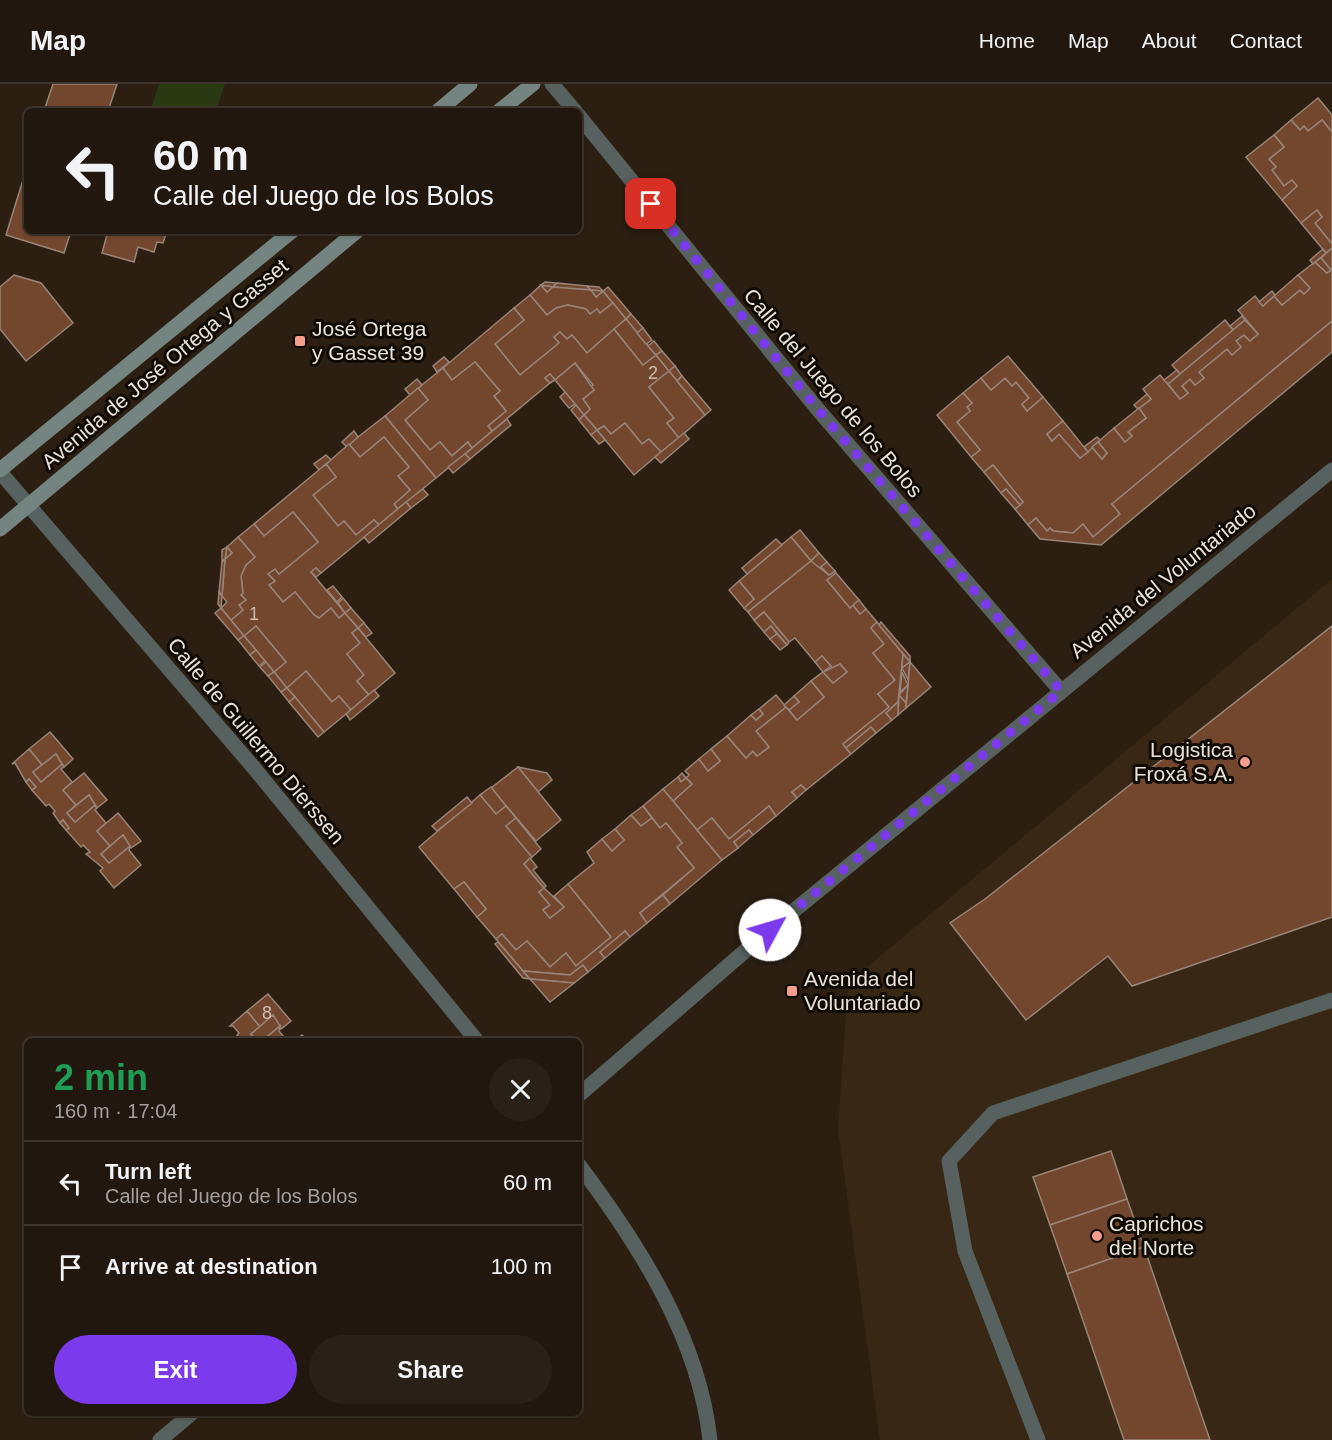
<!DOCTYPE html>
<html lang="en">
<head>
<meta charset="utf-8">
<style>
	:root { --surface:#21170e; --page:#292017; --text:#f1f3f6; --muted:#a29f9e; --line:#3e362e; --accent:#7c3aed }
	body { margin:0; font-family:Arial,sans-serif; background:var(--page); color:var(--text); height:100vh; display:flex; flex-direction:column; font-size:22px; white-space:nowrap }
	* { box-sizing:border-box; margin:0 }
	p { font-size:20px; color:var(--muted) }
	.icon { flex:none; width:33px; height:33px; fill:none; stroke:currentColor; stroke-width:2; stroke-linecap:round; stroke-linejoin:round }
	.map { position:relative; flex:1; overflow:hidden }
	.details { position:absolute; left:24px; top:954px; width:558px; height:378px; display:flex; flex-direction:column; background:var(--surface); border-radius:9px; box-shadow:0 2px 4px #0004,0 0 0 2px var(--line) }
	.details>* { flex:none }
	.hud { position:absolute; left:24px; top:24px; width:558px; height:126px; border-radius:9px; box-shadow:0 2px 4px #0004,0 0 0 2px var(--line); background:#21170e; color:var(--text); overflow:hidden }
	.pin { position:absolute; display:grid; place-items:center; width:51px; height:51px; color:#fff; margin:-26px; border-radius:12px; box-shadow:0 3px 9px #0006 }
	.me { position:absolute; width:66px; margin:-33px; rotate:51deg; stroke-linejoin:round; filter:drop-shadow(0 0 4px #0008) }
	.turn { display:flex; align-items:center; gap:21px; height:126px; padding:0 30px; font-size:27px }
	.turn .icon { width:78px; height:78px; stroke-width:2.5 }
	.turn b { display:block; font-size:42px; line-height:51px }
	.round { display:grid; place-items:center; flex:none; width:63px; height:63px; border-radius:32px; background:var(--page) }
	.head { display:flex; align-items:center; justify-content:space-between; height:102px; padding:0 30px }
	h1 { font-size:36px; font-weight:700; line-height:45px; color:#1e9e55 }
	.primary-button { display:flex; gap:12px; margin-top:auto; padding:12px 30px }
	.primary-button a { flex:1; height:69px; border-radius:36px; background:var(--accent); color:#fff; font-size:24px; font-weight:700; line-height:69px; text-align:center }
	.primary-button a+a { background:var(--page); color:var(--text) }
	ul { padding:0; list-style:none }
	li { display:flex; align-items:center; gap:18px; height:84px; padding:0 30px; border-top:2px solid var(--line) }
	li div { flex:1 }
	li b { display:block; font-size:22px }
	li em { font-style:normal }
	header { display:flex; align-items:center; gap:36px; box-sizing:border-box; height:84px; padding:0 30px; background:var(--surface); border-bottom:2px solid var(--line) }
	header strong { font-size:28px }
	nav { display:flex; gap:33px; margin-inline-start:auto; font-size:21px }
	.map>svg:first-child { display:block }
</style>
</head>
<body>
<header>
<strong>Map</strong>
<nav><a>Home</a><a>Map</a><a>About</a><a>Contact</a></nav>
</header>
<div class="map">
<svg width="1332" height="1356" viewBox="0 0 1332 1356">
	<rect width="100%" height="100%" fill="#2c1f12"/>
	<polygon fill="#382714" points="1332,495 1332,1356 880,1356 838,1045 848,899"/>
	<polygon fill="#293912" points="159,0 225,0 216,27 150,27"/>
	<g fill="#72472d" stroke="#988479" stroke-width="1.5">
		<polygon points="53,0 117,0 108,27 44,27"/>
		<polygon points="1318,14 1332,31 1332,48 1322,36 1308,47 1304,42 1300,46 1291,36"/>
		<polygon points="1291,36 1300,46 1304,42 1308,47 1322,36 1332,48 1332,160 1315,139 1322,133 1317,126 1301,139 1282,116 1297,102 1292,96 1284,102 1272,86 1276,83 1269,75 1284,63 1274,51"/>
		<polygon points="1274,51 1284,63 1269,75 1276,83 1272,86 1284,102 1292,96 1297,102 1282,116 1246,73"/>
		<polygon points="27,83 27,147 71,147 64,169 6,151"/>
		<polygon points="1317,126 1322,133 1315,139 1332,160 1332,164 1326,169 1301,139"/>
		<polygon points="108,147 167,147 163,159 157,158 154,168 138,163 134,178 102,169"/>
		<polygon points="1332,164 1332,237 1112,420 1120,430 1093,453 1083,440 1073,449 1053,447 1050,444 1047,447 1036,434 1028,441 1015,425 1023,418 993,381 984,388 971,373 980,366 957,338 970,327 967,323 972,319 963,309 981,294 991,306 1005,294 1012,302 1016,298 1029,314 1022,320 1027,327 1043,313 1063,337 1047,350 1052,357 1059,350 1080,374 1092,363 1102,375 1107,369 1098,358 1114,344 1125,358 1132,352 1128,348 1146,334 1139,324 1151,315 1143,305 1160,291 1180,315 1188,309 1182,302 1190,295 1195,301 1204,294 1199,288 1227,265 1232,271 1241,263 1236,257 1244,251 1250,257 1258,250 1238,226 1255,212 1263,222 1274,212 1282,221 1300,206 1304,210 1310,204 1298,191 1315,178 1327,189 1331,186 1321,174"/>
		<polygon points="1323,165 1326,169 1313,180 1310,176"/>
		<polygon points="1321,174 1331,186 1327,189 1315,178"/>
		<polygon points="14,191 41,199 73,239 26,277 0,245 0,203"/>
		<polygon points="1298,191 1310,204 1304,210 1300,206 1282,221 1274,212"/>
		<polygon points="545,198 557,199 553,203 541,201"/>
		<polygon points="557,199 587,202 591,206 553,203"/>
		<polygon points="541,201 547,208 553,203 591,206 596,213 603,207 613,219 600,229 597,225 590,230 586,225 568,221 556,224 547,231 530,211"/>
		<polygon points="541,201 553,203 547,208"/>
		<polygon points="587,202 599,203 603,207 591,206"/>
		<polygon points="608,203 631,230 626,235 603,207"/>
		<polygon points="591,206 603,207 596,213"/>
		<polygon points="1272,207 1275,211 1263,222 1259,218"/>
		<polygon points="530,211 547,231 556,224 568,221 586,225 590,230 597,225 600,229 613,219 626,235 587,269 572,251 567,255 560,248 554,253 559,259 520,291 495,260 524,236 514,224"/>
		<polygon points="514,224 524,236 495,260 520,291 559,259 554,253 560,248 567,255 572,251 587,269 614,245 643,281 656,271 669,287 649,303 674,334 667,339 679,354 661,368 649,355 642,360 625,339 611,350 604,342 597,346 584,331 590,325 583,315 594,306 591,302 593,301 575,279 555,296 550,290 545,294 550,299 492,347 488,342 506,327 494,312 500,307 475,278 452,296 443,284"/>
		<polygon points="631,230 643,244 637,249 626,235"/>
		<polygon points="1242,232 1245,236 1233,246 1230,242"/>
		<polygon points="626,235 656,271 643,281 614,245"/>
		<polygon points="1225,236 1233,246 1180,290 1172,281"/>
		<polygon points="1245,236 1258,250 1250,257 1244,251 1236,257 1241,263 1232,271 1227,265 1199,288 1204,294 1195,301 1190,295 1182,302 1188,309 1180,315 1168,300"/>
		<polygon points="1332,237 1332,268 1101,461 1040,455 1028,441 1036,434 1047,447 1050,444 1053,447 1073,449 1083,440 1093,453 1120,430 1112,420"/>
		<polygon points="643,244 652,256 646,260 637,249"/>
		<polygon points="654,257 662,267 656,271 648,262"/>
		<polygon points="662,267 675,282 669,287 656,271"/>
		<polygon points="1008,272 1043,313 1027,327 1022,320 1029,314 1016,298 1012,302 1005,294 991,306 981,294"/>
		<polygon points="444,273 449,278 437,288 433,282"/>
		<polygon points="475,278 500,307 494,312 506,327 488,342 492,347 472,364 468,358 452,372 440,358 430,366 405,336 428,316 418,304 443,284 452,296"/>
		<polygon points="575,279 594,306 583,315 590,325 584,331 555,296"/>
		<polygon points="675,282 682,292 677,297 669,287"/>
		<polygon points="1177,286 1180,290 1168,300 1164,296"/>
		<polygon points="669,287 705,331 679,354 667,339 674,334 649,303"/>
		<polygon points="550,290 555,296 550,299 545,294"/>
		<polygon points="682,292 711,326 705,331 677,297"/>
		<polygon points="417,295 422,301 410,311 405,305"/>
		<polygon points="418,304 428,316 405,336 430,366 440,358 452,372 468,358 472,364 436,394 385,332"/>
		<polygon points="565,308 575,320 569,324 560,313"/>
		<polygon points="963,309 972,319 967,323 970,327 957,338 980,366 971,373 937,331"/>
		<polygon points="1147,310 1151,315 1138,325 1134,321"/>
		<polygon points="576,321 584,331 579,336 571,326"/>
		<polygon points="1139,324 1146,334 1128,348 1132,352 1125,358 1114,344"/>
		<polygon points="584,331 597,346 591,351 579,336"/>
		<polygon points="385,332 436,394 398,425 394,420 410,406 398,392 409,383 384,353 360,373 349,360"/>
		<polygon points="507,335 511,341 470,375 465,370"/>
		<polygon points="1063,337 1088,368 1080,374 1059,350 1052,357 1047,350"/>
		<polygon points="625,339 642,360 649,355 661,368 634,391 597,346 604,342 611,350"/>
		<polygon points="597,346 605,356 599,360 591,351"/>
		<polygon points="354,347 358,353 347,363 342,358"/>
		<polygon points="684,349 689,355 661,379 655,373"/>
		<polygon points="384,353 409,383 398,392 410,406 394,420 398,425 379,441 374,436 356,451 344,437 338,442 313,411 336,393 326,380 349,360 360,373"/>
		<polygon points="1097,353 1100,356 1088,368 1084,363"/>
		<polygon points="1098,358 1107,369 1102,375 1092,363"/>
		<polygon points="465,370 470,375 453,389 448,383"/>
		<polygon points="326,371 331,376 319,386 314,380"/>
		<polygon points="326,380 336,393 313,411 338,442 344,437 356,451 374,436 379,441 321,489 316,484 311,488 345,529 339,534 331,524 319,534 314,531 295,508 283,518 269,501 275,497 268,490 275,485 279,490 318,458 293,428 264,452 254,440"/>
		<polygon points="993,381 1023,418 1020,421 1006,405 1001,409 984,388"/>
		<polygon points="423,405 428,411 411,424 406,418"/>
		<polygon points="1006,405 1020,421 1015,425 1001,409"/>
		<polygon points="406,418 411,424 369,459 364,453"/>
		<polygon points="293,428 318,458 279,490 275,485 268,490 275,497 269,501 283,518 295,508 314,531 319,534 331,524 339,534 345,529 358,544 352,549 360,559 347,570 364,591 357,597 369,611 351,626 339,612 332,618 306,587 287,604 274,588 286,578 256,542 244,552 231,536 243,526 239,521 246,516 241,511 243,509 241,492 246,481 255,473 238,453 254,440 264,452"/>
		<polygon points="800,446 819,469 811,477 791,453"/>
		<polygon points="238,453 255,473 246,481 241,492 243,509 241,511 246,516 239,521 243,526 231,536 221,524 227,518 222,512 225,475 232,469 227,463"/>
		<polygon points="791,453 811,477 748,528 744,524 754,515 739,497"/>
		<polygon points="776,455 782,461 747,490 742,484"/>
		<polygon points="227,463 232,469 225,475"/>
		<polygon points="227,463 225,475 222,478 222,466"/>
		<polygon points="819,469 827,478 818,485 811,477"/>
		<polygon points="225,475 222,512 219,508 222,478"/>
		<polygon points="811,477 829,491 835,487 836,489 827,496 850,524 853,521 860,530 866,525 877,538 871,544 884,560 873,569 895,596 878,610 889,623 843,660 851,670 806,706 801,701 792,708 797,714 776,732 769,722 729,755 712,734 697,746 673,717 692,700 686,694 689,691 685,687 699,675 708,687 720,677 711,665 727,652 746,674 753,667 757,672 769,663 756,647 786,623 797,636 824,613 811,597 823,588 833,599 847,588 840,580 833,585 822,572 815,578 795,554 789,558 764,528 754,536 748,528"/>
		<polygon points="827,478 835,487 829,491 821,483"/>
		<polygon points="316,484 321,489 316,493 311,488"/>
		<polygon points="836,489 859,516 850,524 827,496"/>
		<polygon points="739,497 754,515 744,524 729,506"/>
		<polygon points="333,502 342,513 337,518 327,506"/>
		<polygon points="219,508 222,512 221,524 218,520"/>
		<polygon points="343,514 351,524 345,529 338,519"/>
		<polygon points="859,516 866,525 860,530 853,521"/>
		<polygon points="221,524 244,552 238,556 215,529"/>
		<polygon points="351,524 364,539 358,544 345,529"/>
		<polygon points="764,528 789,558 787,561 771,542 764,548 754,536"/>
		<polygon points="877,538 903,570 898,618 886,629 892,636 876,649 871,643 846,664 843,660 889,623 878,610 895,596 873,569 884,560 871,544"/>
		<polygon points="881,538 910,572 910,578 879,541"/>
		<polygon points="364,539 372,549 366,553 358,544"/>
		<polygon points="256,542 286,578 274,588 244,552"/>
		<polygon points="771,542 777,550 770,555 764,548"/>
		<polygon points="1332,542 1332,833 1132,902 1108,872 1026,936 950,839 985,815"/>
		<polygon points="358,544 395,589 369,611 357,597 364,591 347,570 360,559 352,549"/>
		<polygon points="777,550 787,561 780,566 770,555"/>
		<polygon points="244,552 256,566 250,571 238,556"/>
		<polygon points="256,566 265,577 259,582 250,571"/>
		<polygon points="903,570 910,578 902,584"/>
		<polygon points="822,572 831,582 823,588 815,578"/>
		<polygon points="266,578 274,588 268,592 260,583"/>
		<polygon points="910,578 908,596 902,584"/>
		<polygon points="910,578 931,603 906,624"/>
		<polygon points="840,580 847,588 833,599 823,588"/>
		<polygon points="306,587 332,618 339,612 351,626 324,648 287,604"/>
		<polygon points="274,588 287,604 281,608 268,592"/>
		<polygon points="902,588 908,601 900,608"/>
		<polygon points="811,597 824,613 797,636 789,626 799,618 794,612"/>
		<polygon points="908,601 906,619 899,611"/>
		<polygon points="287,604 295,613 289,618 281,608"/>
		<polygon points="374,606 379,612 350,636 346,630"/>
		<polygon points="776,611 786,623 756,647 769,663 757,672 753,667 746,674 727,652 751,631 756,636 763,630 759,625"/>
		<polygon points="899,611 906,619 906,624 898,631"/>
		<polygon points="794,612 799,618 789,626 784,621"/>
		<polygon points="295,613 324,648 318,653 289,618"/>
		<polygon points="898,618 898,631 892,636 886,629"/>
		<polygon points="759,625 763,630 756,636 751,631"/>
		<polygon points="871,643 876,649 851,670 846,664"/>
		<polygon points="50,648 73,675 64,683 56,670 42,681 29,665"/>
		<polygon points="29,665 42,681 33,688 41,698 62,680 64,683 61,685 72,698 63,706 76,721 67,729 75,738 95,721 97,724 95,726 106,739 97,747 110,762 101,770 109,779 130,762 129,766 141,781 114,804 100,787 103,784 86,770 90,768 83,761 81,763 66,746 69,744 63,736 60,739 53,729 55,727 49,720 46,722 32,706 36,703 29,695 26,698 15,679 12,680"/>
		<polygon points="711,665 720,677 708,687 699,675"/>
		<polygon points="56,670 62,680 41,698 33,688"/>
		<polygon points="518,683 547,689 552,696 538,708"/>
		<polygon points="518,683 561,736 536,757 491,704"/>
		<polygon points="84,689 107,716 97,724 89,711 76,721 63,706"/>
		<polygon points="682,689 686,694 681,698 678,693"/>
		<polygon points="678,693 681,698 686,694 692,700 673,717 663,705"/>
		<polygon points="29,695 36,703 32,706 26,698"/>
		<polygon points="801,701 806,706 797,714 792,708"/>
		<polygon points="491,703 506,722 496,730 480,711"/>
		<polygon points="663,705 722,776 670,820 663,811 694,784 677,763 682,759 666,739 660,744 643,722"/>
		<polygon points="89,711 95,721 75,738 67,729"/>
		<polygon points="480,711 496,730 506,722 516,734 506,742 532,773 524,780 544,804 539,808 550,821 543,826 550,834 564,823 554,812 568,800 611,853 576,882 566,869 550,883 527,857 516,866 502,850 496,855 477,833 486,825 464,798 454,805 419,763"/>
		<polygon points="467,713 472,719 437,747 432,742"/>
		<polygon points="643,722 652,734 641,742 631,731"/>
		<polygon points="769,722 776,732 753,751 749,746 734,758 738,764 722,776 697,746 712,734 729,755"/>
		<polygon points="118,729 141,757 131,764 123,751 110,762 97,747"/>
		<polygon points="631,731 641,742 652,734 660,744 666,739 682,759 677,763 694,784 640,829 647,839 630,853 625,847 600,868 605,874 588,888 583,881 570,891 523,887 496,855 502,850 516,866 527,857 550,883 566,869 576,882 611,853 568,800 594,779 587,768 602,755 612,767 624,756 615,745"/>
		<polygon points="516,734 541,765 532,773 506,742"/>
		<polygon points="63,736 69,744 66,746 60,739"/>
		<polygon points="615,745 624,756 612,767 602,755"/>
		<polygon points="749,746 753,751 738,764 734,758"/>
		<polygon points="123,751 130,762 109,779 101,770"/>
		<polygon points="530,774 537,783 533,786 546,802 544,804 524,780"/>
		<polygon points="464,798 486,825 477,833 454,805"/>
		<polygon points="544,804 564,823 550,834 543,826 550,821 539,808"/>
		<polygon points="663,811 670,820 647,839 640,829"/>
		<polygon points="625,847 630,853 605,874 600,868"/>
		<polygon points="498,858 523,887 530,895 523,894 495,860"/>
		<polygon points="583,881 588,888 574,899 530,895 523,887 570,891"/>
		<polygon points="530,895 574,899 550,918"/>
		<polygon points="268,910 291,937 281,945 273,931 260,943 247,927"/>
		<polygon points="247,927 260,943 251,950 257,957 242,957 237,951 239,949 233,942 230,942"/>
		<polygon points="273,931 280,942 262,957 257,957 251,950"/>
		<polygon points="280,942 279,947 287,957 262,957"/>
		<polygon points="302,951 307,957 294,957 297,955"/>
		<polygon points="1111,1067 1127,1115 1050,1141 1033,1093"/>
		<polygon points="1127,1115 1144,1163 1067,1190 1050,1141"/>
		<polygon points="1144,1163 1210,1356 1124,1356 1067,1190"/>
	</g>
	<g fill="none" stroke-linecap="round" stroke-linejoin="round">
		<g stroke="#57615f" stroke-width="15">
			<polyline points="552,0 575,27"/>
			<polyline points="579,32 820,328 1061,607"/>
			<polyline points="0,388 254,684 477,957"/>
			<polyline points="579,1011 752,861 1332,386"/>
			<path d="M579,1081C639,1161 699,1254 710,1356"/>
			<polyline points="160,1356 192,1329"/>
			<polyline points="1038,1356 965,1167 949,1077 993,1029 1332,916"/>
		</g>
		<g stroke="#748581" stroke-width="15">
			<polyline points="438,27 470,0"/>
			<polyline points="499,27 533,0"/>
			<polyline points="0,386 292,147"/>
			<polyline points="0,445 357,147"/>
		</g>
	</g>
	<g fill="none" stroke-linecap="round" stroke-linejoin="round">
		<polyline stroke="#7c3aed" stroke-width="10" stroke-dasharray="0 18" points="651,120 820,328 1061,607 770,846"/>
	</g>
	<g fill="#f49d8c" stroke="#100a05" stroke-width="2">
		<rect x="294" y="251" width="12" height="12" rx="3"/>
		<circle cx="1245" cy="678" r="6"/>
		<rect x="786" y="901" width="12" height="12" rx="3"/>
		<circle cx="1097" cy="1152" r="6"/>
	</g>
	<g text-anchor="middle" stroke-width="6" stroke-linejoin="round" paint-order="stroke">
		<g font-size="18" fill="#ccbbae">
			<text x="653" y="295">2</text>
			<text x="254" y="536">1</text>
			<text x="267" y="935">8</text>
		</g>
		<g font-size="21" fill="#eae2d9" stroke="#100a05" text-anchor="start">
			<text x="312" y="252">José Ortega<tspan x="312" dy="24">y Gasset 39</tspan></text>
			<text x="1233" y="673" text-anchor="end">Logistica<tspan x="1233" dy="24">Froxá S.A.</tspan></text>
			<text x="804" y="902">Avenida del<tspan x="804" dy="24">Voluntariado</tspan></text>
			<text x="1109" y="1147">Caprichos<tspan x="1109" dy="24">del Norte</tspan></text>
		</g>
		<g font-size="21" fill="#eae2d9" stroke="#100a05">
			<text transform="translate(165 280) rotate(-40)" y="7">Avenida de José Ortega y Gasset</text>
			<text transform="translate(833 309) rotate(50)" y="7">Calle del Juego de los Bolos</text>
			<text transform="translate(1163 497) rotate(-39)" y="7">Avenida del Voluntariado</text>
			<text transform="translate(256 657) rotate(50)" y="7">Calle de Guillermo Dierssen</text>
		</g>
	</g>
</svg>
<div class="pin" style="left:651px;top:120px;background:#d93025"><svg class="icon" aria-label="arrive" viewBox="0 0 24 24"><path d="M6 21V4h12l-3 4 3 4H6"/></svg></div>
<svg class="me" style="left:770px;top:846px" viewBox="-20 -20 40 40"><circle r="19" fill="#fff"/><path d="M0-13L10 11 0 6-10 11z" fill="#7c3aed"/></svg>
<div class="hud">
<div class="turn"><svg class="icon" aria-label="left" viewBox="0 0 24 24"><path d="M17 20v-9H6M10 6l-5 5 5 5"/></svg><div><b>60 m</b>Calle del Juego de los Bolos</div></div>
</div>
<section class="details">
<div class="head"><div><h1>2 min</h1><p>160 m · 17:04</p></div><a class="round"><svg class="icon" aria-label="close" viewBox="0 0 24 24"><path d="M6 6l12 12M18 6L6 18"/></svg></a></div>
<ul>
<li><svg class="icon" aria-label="left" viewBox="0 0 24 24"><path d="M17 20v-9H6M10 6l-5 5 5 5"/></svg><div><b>Turn left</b><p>Calle del Juego de los Bolos</p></div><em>60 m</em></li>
<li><svg class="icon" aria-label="arrive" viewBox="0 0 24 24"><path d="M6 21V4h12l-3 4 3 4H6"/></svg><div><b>Arrive at destination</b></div><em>100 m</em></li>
</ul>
<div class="primary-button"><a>Exit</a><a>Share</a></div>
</section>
</div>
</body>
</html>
